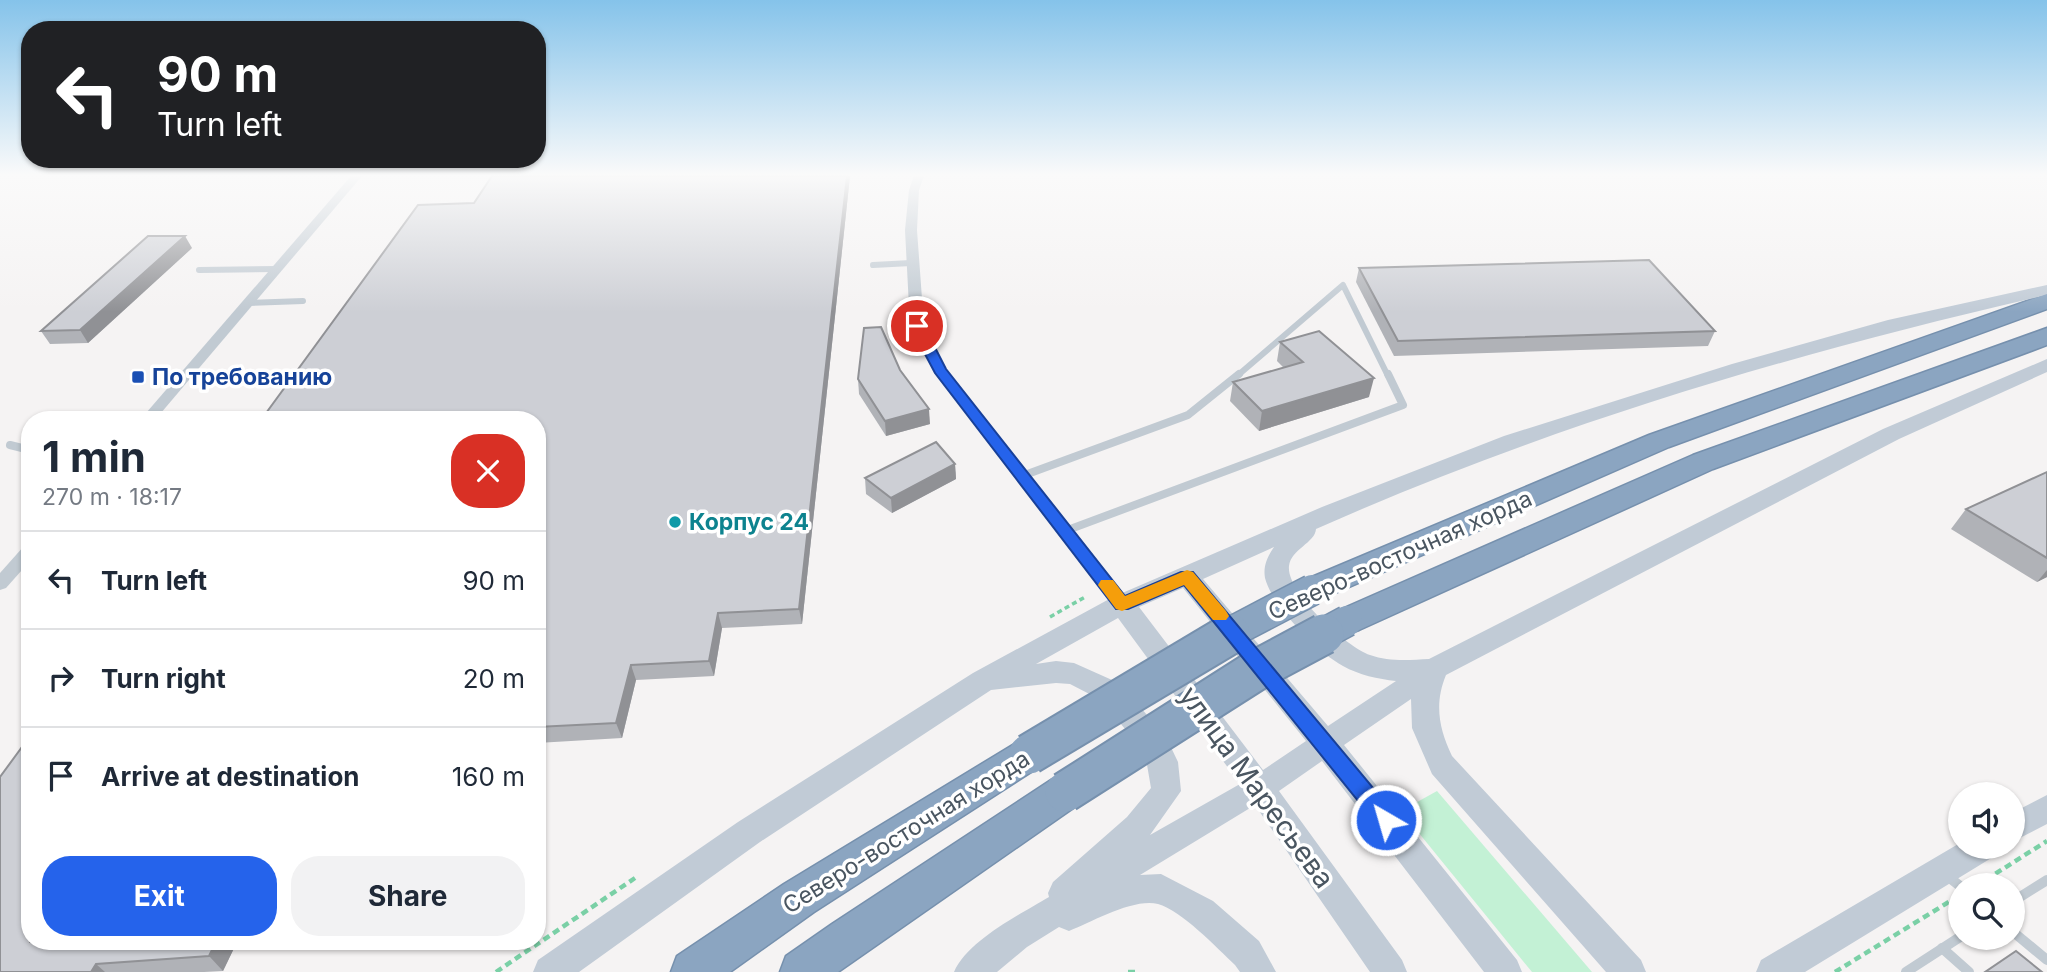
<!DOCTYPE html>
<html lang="en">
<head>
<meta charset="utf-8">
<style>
	:root { --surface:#fff; --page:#f2f2f3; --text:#1f2937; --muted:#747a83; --line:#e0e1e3; --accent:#2563eb }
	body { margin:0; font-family:Inter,sans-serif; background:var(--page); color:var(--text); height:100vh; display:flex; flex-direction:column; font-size:26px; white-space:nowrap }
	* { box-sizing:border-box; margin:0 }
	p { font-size:23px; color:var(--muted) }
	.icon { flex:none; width:38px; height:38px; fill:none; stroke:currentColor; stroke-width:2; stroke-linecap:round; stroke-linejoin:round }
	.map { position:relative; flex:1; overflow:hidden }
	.sheet { position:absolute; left:21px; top:411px; width:525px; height:539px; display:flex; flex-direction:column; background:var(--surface); border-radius:28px; box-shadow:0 2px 5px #0004 }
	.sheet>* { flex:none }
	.banner { position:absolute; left:21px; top:21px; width:525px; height:147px; border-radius:28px; box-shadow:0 2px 5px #0004; background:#202124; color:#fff; overflow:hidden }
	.tools { position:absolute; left:1948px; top:782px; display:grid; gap:14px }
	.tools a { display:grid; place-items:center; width:77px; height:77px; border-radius:50%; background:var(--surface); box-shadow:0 2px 5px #0004; font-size:35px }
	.pin { position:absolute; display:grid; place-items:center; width:60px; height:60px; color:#fff; margin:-30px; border:4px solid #fff; border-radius:50%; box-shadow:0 2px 7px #0007 }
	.me { position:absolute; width:77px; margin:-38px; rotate:322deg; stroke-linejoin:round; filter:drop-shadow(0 0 5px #0008) }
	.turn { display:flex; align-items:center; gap:24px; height:147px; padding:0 21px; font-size:32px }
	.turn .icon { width:91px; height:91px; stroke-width:2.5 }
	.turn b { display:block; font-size:49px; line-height:60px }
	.round { display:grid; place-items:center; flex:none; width:74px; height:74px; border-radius:28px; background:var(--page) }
	.headline { display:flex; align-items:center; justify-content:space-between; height:119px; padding:0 21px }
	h1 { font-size:42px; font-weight:700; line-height:52px }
	.action { display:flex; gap:14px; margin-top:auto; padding:14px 21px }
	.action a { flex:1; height:80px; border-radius:28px; background:var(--accent); color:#fff; font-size:28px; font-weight:700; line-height:80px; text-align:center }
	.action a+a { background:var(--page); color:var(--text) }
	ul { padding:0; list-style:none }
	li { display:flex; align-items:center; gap:21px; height:98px; padding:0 21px; border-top:2px solid var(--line) }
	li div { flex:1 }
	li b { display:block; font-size:26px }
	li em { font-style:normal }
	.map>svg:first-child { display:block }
</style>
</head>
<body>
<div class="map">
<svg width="2047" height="972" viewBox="0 0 2047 972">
	<rect width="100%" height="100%" fill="#f5f3f3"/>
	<polygon fill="#c3f1d5" points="1437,791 1592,972 1532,972 1401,811"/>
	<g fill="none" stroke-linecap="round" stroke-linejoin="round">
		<defs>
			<g id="highway">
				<polygon points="2047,294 2047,309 1669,447 1324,598 1312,602 1300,598 1296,590 1300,582 1649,435"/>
				<polygon points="2047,328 2047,345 1713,469 1359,630 1347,634 1335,630 1330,621 1335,612 1693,455"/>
				<polygon points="1029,738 1042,743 1048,754 1042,765 814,912 730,972 671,972 677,956 784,884 1016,743"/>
				<polygon points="1065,775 1079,780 1085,792 1079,804 838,972 780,972 786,956 832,924 1051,780"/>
			</g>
		</defs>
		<use href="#highway" stroke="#7690ad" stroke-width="3"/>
		<polyline stroke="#7ad0a6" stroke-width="3.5" stroke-dasharray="5 3.5" stroke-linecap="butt" points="1050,617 1085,597"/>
		<g stroke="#7ad0a6" stroke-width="4.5" stroke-dasharray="7 4.5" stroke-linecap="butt">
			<polyline points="1976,886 2047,841"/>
			<polyline points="496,972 635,878"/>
			<polyline points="1128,972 1135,972"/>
			<polyline points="1835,972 1952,900"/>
		</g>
		<g stroke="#c1cad2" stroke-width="6">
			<polyline points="873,265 911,263"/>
			<polyline points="199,270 277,269"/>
			<polyline points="248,303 303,301"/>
			<polyline points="1237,376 1343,285 1388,376"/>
		</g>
		<g stroke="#c1cad2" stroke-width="8">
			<polyline points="10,445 30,450"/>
			<polyline points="1022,476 1188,415 1239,374"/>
			<polyline points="1065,531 1403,405 1388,374"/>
		</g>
		<g stroke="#c1cad2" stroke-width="10">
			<polyline points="1946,875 1960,886"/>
			<polyline points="2012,902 2047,880"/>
			<polyline points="2012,931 2047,960"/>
			<polyline points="1942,948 1969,972"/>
			<polyline points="1906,972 1960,937"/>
		</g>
		<g fill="#c1cad2" fill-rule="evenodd">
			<polygon points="351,176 362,176 155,420 140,420"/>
			<polygon points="914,176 924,176 919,190 917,230 924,326 946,369 1128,599 1131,604 1128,609 1116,609 935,373 910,326 905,230 909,190"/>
			<polygon points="30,544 30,561 6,588 0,590 0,573 24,546"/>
		</g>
		<g fill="#c1cbd6" fill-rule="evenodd">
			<path d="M2047,285V295C1797,352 1550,425 1316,529C1315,543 1291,549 1289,566C1286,593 1347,647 1370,655C1389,662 1410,660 1429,659L1883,429L2047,359V372L1899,439L1446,675C1434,704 1439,729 1452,756L1641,960L1646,972H1606L1432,774L1412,728L1411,699L1344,745L1517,960L1522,972H1484L1322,761L1279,791L1402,960L1407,972H1370L1255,805L1140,875L1161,874L1213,901L1259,941L1276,972H1240L1235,965C1217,948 1181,910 1158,904C1133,898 1092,922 1069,931L1059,927L1027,947L997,972H954C968,940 1021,914 1049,897L1048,893L1053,882L1127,817L1151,788L1145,753L1101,700L1070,684L1056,683L991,690L760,842L579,972H533L538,960L738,822L973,673L1113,597L1322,507L1504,436L1732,364L1888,320ZM1274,547C1267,557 1263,567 1265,578C1272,606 1318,653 1343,666C1359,675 1378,679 1396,681L1328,726L1203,579ZM1183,588L1306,741L1263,770L1139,607ZM1118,618L1240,784L1150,835L1181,791L1178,762L1167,739L1121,684L1074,663L1056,661L1036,664Z"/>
			<polygon points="2047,795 2047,824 2012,842 2012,813"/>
			<polygon points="1960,843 1960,847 1998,847 1993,857 1805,972 1756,972 1761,960"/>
		</g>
		<use href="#highway" fill="#8ba5c1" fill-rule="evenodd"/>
		<defs>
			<g id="highway-bridge-far1">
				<polyline points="1226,635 1312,590"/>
				<polyline points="1321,635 1347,621"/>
			</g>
			<g id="highway-bridge">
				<polyline points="1029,754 1230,634"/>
				<polyline points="1065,792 1255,671 1324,634"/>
			</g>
		</defs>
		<use href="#highway-bridge-far1" stroke="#7690ad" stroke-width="33" stroke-linecap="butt"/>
		<use href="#highway-bridge" stroke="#7690ad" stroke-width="43" stroke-linecap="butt"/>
		<use href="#highway-bridge-far1" stroke="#8ba5c1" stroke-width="30"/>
		<use href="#highway-bridge" stroke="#8ba5c1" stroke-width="39"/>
	</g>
	<g fill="#b0b2b7">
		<polygon points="492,176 850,176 802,624 722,628 714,676 636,680 622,738 537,743 537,420 474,203"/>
		<polygon points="192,248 88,343 50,344 41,331"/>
		<polygon points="1359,268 1715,331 1708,346 1394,356 1356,282"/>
		<polygon points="1280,342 1369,397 1259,431 1230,401 1233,382 1284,368 1277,361"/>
		<polygon points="900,370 930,424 886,436 859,394 858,379"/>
		<polygon points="955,464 956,479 892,513 866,494 865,478"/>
		<polygon points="2047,472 2047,577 2037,582 1951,529 1966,509"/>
		<polygon points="30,942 237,942 223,971 204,972 0,972"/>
	</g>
	<g fill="#909195">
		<polygon points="847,176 850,176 802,624 799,609"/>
		<polygon points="185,236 192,248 88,343 80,330"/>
		<polygon points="1374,378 1369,397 1259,431 1262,411"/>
		<polygon points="929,409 930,424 886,436 885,421"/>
		<polygon points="955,464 956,479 892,513 891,498"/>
		<polygon points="2047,570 2047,577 2037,582"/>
		<polygon points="718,613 722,628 714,676 709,661"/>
		<polygon points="631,665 636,680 622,738 616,723"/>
		<polygon points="216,942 237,942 223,971 209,956"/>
		<polygon points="96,964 105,972 91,972"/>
	</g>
	<g fill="#cdcfd5" stroke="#909195" stroke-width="2">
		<polygon points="492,176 847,176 799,609 718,613 709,661 631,665 616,723 537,727 537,420 261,420 418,205 474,203"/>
		<polygon points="148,236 185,236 80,330 41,331"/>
		<polygon points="1649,260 1715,331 1398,341 1359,268"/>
		<polygon points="881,327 900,370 929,409 885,421 858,379 864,328"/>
		<polygon points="1319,331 1374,378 1262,411 1233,382 1303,362 1280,342"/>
		<polygon points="936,442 955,464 891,498 865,478"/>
		<polygon points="2047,472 2047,558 1966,509"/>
		<polygon points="30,736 30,942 216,942 209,956 96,964 91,972 0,972 0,777"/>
		<polygon points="2016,951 2042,972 1985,972"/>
	</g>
	<linearGradient id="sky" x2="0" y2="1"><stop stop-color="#85c3ea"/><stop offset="0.56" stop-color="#fafafa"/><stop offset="1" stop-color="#fafafa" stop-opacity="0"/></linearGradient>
	<rect width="2047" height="312" fill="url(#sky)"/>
	<polygon fill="#2563eb" stroke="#184099" stroke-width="2" points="917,322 924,326 946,369 1125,596 1181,572 1193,572 1394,813 1397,820 1394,827 1386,829 1379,827 1184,585 1128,609 1116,609 935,373 910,326"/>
	<polygon fill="#f59e0b" points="1187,570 1193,572 1226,611 1229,616 1226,620 1213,620 1184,585 1122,611 1116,609 1098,585 1101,580 1113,580 1125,596"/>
	<rect fill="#1a4fb4" stroke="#fff" stroke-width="2.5" x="131" y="370" width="14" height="14" rx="3.5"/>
	<circle fill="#0f9aa8" stroke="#fff" stroke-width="2.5" cx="675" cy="522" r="7"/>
	<g text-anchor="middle" stroke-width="7" stroke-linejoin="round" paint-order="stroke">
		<g font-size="23" font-weight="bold" fill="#164399" stroke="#fff" text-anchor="start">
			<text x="152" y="385">По требованию</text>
		</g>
		<g font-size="23" font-weight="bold" fill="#0d838f" stroke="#fff" text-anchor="start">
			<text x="689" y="530">Корпус 24</text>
		</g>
		<g font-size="23" fill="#4a5661" stroke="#fff">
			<text transform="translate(1400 555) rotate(-24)" y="8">Северо-восточная хорда</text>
			<text transform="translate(906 832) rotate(-32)" y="8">Северо-восточная хорда</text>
		</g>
		<g font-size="28" fill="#4a5661" stroke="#fff">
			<text transform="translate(1257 787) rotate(54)" y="10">улица Маресьева</text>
		</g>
	</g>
</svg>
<div class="tools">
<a><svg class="icon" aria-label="sound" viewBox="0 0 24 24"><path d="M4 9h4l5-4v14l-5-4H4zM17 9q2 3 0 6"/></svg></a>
<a><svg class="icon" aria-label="search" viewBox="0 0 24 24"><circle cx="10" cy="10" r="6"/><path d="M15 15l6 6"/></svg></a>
</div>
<div class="pin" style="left:917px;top:326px;background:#d93025"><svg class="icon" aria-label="arrive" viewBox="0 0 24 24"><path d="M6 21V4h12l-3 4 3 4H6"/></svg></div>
<svg class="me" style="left:1386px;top:820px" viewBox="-20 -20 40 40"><circle r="17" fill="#2563eb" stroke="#fff" stroke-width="3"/><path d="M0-11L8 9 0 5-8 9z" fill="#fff"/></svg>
<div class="banner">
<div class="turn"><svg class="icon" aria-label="left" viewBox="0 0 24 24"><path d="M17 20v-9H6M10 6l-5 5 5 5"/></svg><div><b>90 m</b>Turn left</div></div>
</div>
<section class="sheet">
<div class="headline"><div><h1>1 min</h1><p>270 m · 18:17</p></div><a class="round" style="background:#d93025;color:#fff"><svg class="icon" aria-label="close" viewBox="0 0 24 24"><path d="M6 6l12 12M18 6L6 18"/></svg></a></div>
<ul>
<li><svg class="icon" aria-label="left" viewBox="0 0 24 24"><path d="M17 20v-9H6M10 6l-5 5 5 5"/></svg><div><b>Turn left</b></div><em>90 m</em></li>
<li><svg class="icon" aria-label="right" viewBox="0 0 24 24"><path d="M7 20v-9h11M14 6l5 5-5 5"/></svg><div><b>Turn right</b></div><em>20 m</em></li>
<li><svg class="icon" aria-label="arrive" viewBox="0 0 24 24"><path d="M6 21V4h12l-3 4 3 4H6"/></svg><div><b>Arrive at destination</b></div><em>160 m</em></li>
</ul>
<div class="action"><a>Exit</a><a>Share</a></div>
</section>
</div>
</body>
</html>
